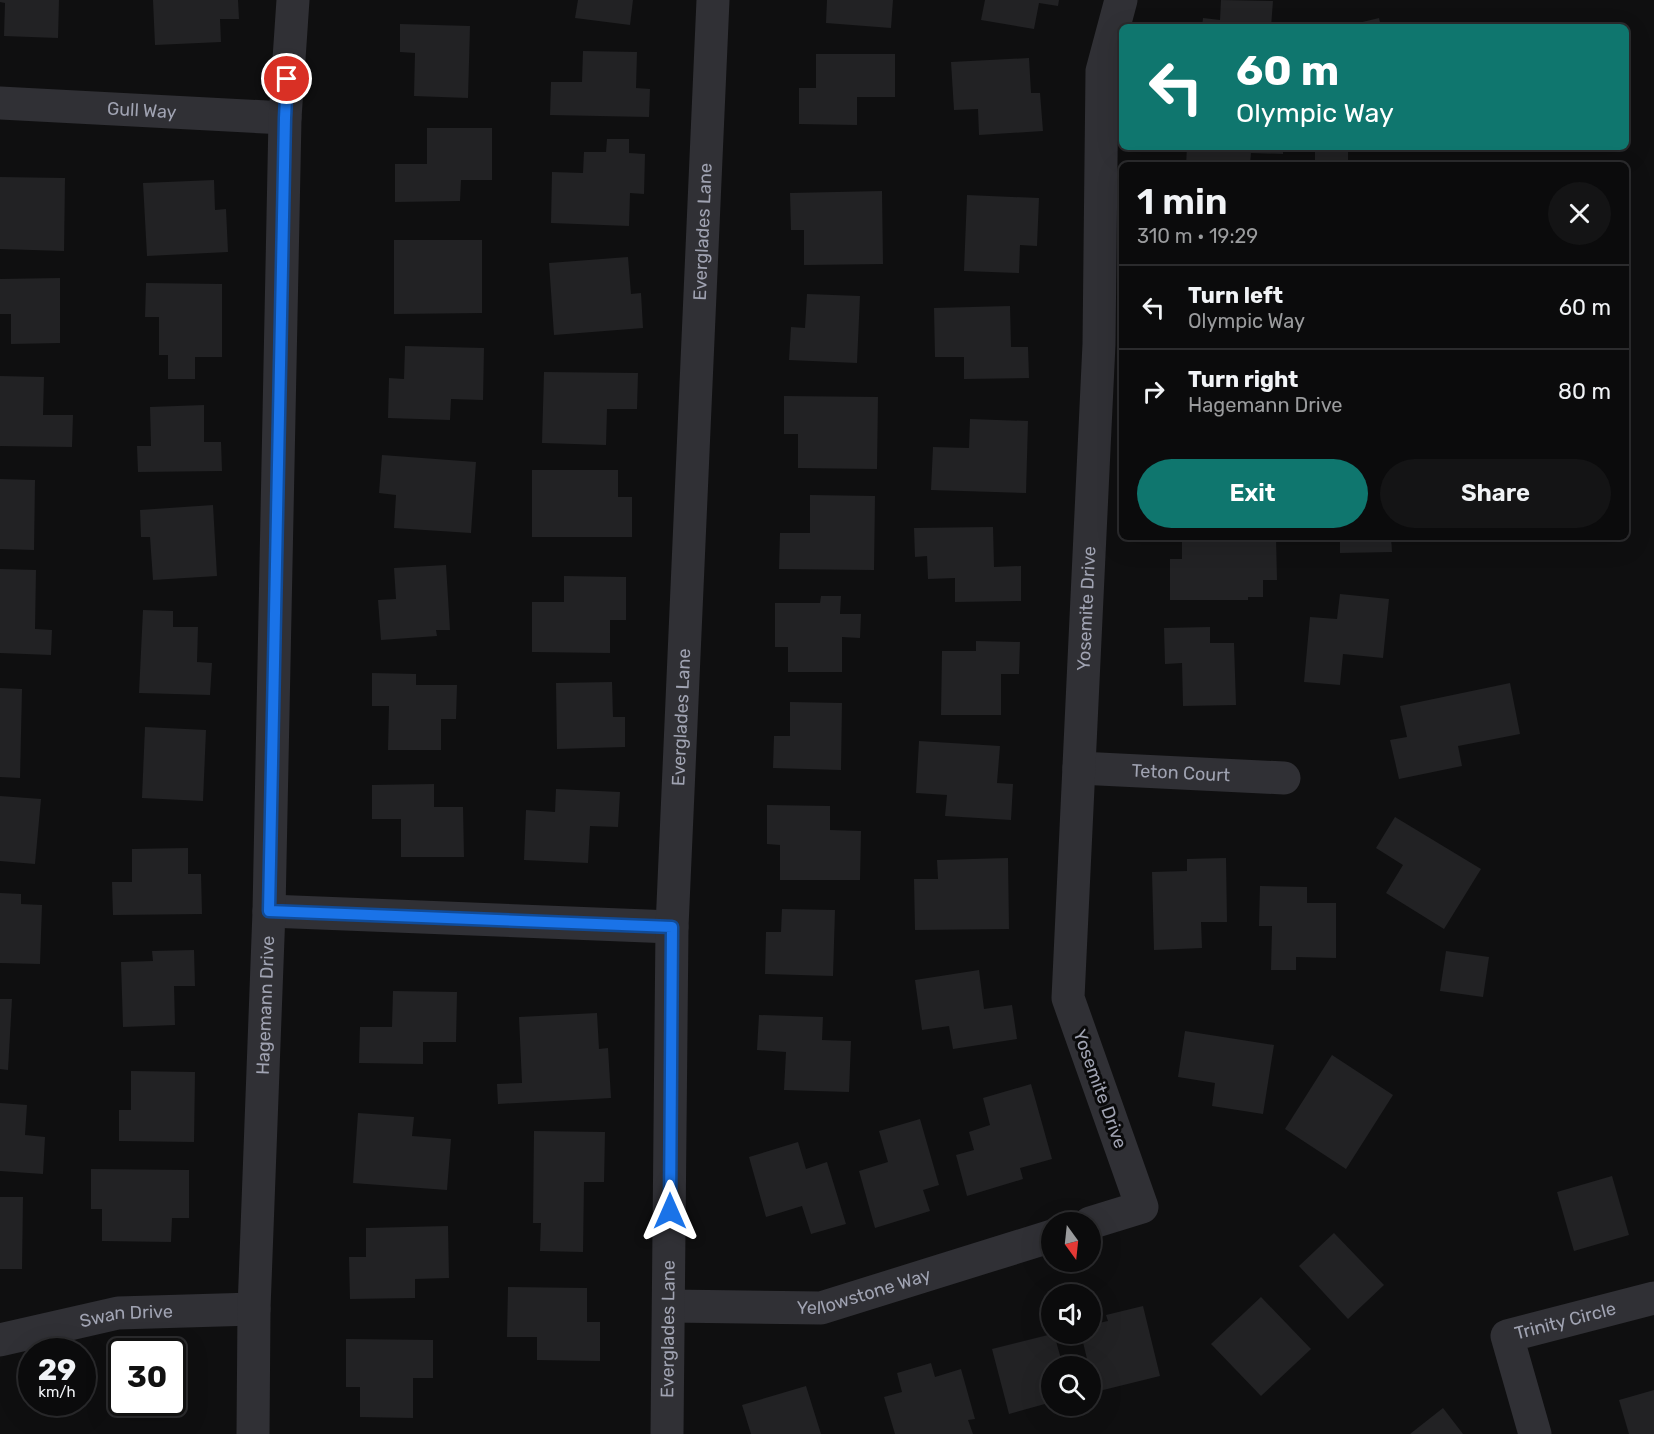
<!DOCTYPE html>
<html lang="en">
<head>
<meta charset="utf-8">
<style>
	:root { --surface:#0b0b0c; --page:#141415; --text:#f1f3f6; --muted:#9a9b9d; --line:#2b2b2d; --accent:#0f766e }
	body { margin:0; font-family:Rubik,sans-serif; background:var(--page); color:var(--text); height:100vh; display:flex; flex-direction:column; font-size:22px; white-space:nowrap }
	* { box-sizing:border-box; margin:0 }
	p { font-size:20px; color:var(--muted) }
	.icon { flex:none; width:33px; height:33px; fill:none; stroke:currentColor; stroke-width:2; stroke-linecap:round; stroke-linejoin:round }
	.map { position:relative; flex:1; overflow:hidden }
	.drawer { position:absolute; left:1119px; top:162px; width:510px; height:378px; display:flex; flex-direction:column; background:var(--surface); border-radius:9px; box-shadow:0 6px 24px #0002,0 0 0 2px var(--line) }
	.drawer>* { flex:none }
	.guide { position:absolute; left:1119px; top:24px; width:510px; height:126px; border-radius:9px; box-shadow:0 6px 24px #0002,0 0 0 2px var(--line); background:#0f766e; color:#fff; overflow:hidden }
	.needle { width:39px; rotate:165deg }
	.tools { position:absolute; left:1041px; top:1212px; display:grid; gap:12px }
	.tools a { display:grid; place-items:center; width:60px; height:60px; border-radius:50%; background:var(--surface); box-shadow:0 6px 24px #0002,0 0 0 2px var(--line); font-size:30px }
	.speed { position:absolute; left:18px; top:1338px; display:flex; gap:12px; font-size:30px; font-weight:700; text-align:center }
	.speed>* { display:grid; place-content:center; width:78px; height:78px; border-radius:50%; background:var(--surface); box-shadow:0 6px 24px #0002,0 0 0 2px var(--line); line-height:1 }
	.speed small { font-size:15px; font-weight:400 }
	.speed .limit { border:3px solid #111; border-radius:9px; background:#fff; color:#111 }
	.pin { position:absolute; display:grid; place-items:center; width:51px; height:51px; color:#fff; margin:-26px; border:3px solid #fff; border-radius:50%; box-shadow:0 2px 6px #0007 }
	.me { position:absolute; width:66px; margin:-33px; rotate:0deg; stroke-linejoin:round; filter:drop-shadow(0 0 4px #0008) }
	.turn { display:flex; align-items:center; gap:21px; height:126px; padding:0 18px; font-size:27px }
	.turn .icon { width:78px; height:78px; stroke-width:2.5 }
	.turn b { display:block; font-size:42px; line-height:51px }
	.round { display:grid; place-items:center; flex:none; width:63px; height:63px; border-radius:32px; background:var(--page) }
	.head { display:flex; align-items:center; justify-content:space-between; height:102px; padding:0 18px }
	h1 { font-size:36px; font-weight:600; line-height:45px }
	.primary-button { display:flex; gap:12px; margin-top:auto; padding:12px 18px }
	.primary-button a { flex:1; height:69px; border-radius:36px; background:var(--accent); color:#fff; font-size:24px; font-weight:600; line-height:69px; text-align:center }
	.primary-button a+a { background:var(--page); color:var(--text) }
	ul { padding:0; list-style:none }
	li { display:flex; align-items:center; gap:18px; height:84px; padding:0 18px; border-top:2px solid var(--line) }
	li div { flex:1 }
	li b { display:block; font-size:22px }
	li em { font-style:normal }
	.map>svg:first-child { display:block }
</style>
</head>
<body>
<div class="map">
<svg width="1654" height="1434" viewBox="0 0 1654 1434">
	<rect width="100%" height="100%" fill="#0f0f10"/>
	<g fill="#222224">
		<polygon points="0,0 59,0 58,38 4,36 5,3 0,2"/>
		<polygon points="153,0 238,0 239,19 220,19 221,42 155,45"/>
		<polygon points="578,0 633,0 630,25 575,18"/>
		<polygon points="827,0 893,0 891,28 826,23"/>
		<polygon points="985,0 1059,0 1058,6 1039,3 1034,29 981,20"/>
		<polygon points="1221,0 1273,1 1271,27 1202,27 1203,18 1220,20"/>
		<polygon points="1379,18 1381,27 1346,27 1346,26"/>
		<polygon points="400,24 470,26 468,98 414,96 415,53 400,52"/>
		<polygon points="583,51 637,52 636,88 650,89 649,117 550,115 551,82 582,82"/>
		<polygon points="816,54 895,54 895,97 857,97 857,125 799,124 799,88 816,88"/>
		<polygon points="1029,58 1031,93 1040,93 1043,131 979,135 978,109 954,110 951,62"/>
		<polygon points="427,128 492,128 492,180 461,180 460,201 395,202 395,164 427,164"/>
		<polygon points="607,139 629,139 629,153 645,154 644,194 630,193 629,226 551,223 552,172 583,173 584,152 606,152"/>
		<polygon points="1187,147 1283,147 1283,154 1251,153 1250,165 1186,165"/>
		<rect x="1315" y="147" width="33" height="18"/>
		<polygon points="0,177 65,178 64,251 0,249"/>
		<polygon points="214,180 215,210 226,209 228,252 147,256 143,183"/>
		<polygon points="882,191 883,264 804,265 804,230 791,230 790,193"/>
		<polygon points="967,195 1039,198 1037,246 1020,245 1019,273 964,271"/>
		<polygon points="394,240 482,240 482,313 394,314"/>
		<polygon points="628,257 631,294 641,293 643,328 554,335 549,263"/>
		<polygon points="60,278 60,343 11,344 11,314 0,314 0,279"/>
		<polygon points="146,283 222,284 222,357 195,357 195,379 168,379 168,355 159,355 159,317 145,317"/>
		<polygon points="807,294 860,296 857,363 789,360 791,327 805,328"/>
		<polygon points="1010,306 1011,347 1028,347 1029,378 964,379 964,357 935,357 934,308"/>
		<polygon points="405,346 484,348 483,400 451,399 450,420 388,418 389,378 404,379"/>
		<polygon points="544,372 638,373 637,409 607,409 606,445 542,443"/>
		<polygon points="0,376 44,377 43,415 73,415 72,447 0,446"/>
		<polygon points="784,396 878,397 877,469 798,468 798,434 784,434"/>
		<polygon points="204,405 204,442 221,442 222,471 138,472 137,446 151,446 150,407"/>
		<polygon points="970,419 1028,421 1026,493 931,490 933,447 969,448"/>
		<polygon points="382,455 476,462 471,533 394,528 396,495 379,493"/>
		<polygon points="532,470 618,470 618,497 632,497 632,537 532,537"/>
		<polygon points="0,479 35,480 34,550 0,549"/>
		<polygon points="810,495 875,496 874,570 779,569 780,533 810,533"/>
		<polygon points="213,505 217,576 153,580 150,537 141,537 140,510"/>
		<polygon points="993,527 994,567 1021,566 1021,601 955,602 955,578 928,579 927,556 915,557 914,528"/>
		<polygon points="1182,537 1276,537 1277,580 1263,580 1263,597 1248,597 1248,600 1170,600 1170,559 1182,559"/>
		<polygon points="1340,537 1391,537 1392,552 1340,553"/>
		<polygon points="446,565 450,630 436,630 437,636 381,640 378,600 396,599 394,568"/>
		<polygon points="0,569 36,570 35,629 52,630 51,655 0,653"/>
		<polygon points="564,576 626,577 626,620 610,620 610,653 532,652 532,602 564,602"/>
		<polygon points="1340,594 1389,599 1383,658 1343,654 1340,685 1304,682 1310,617 1337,619"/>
		<polygon points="821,596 841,596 840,614 861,614 860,638 842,637 842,672 788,672 788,647 775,647 775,603 820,603"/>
		<polygon points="143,610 173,611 173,627 198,627 197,662 212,663 210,695 139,693"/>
		<polygon points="1210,627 1210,643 1234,643 1236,705 1183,706 1182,663 1165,664 1164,628"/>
		<polygon points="976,641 1020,642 1019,674 1001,674 1001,715 941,715 942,651 976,651"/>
		<polygon points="372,673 416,674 416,685 457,685 456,719 441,719 441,750 388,750 389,706 372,706"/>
		<polygon points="612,682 613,717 625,717 625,747 557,749 556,683"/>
		<polygon points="1510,683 1520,734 1458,746 1462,766 1399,779 1390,740 1407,737 1400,706"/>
		<polygon points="0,688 22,689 20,778 0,777"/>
		<polygon points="790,702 842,703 841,770 773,768 774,736 790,736"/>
		<polygon points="145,727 206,730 203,801 142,798"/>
		<polygon points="919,741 1000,746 997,783 1013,784 1011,820 945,816 947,795 916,793"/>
		<polygon points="434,784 434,807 463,807 464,857 401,857 401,819 372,819 372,785"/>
		<polygon points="556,789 620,792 618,827 590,826 588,863 524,860 526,810 555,812"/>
		<polygon points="0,796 41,799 35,864 0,861"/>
		<polygon points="767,805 830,806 830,830 861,831 860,880 780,880 780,845 767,844"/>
		<polygon points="1395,817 1481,869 1444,929 1386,893 1403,865 1376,848"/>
		<polygon points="188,848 188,874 201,874 202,914 113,915 112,882 132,882 132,849"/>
		<polygon points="1008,858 1009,929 915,930 914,879 938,879 937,860"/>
		<polygon points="1226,858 1227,922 1201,922 1202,948 1154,950 1152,872 1187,871 1187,859"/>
		<polygon points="1260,886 1307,887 1307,903 1336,903 1336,958 1296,957 1296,970 1271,970 1272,926 1259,926"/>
		<polygon points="0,893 21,894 21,904 42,905 40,964 0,963"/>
		<polygon points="782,909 835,910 833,976 765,974 766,932 781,932"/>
		<polygon points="194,950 195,986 174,986 175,1025 123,1027 121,962 153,961 152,951"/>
		<polygon points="1446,951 1489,957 1483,997 1440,991"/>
		<polygon points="979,970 984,1009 1012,1005 1017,1039 953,1049 949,1026 922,1030 915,980"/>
		<polygon points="393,991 457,992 456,1042 423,1042 423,1064 359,1063 360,1027 392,1027"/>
		<polygon points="0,999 12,999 8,1070 0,1069"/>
		<polygon points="597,1013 599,1049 608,1048 611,1098 498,1104 497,1084 522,1083 519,1017"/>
		<polygon points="759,1015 823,1017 822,1040 851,1041 849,1092 784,1090 786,1052 757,1050"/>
		<polygon points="1185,1031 1274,1045 1263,1114 1212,1106 1215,1083 1178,1077"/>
		<polygon points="1332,1055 1393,1095 1346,1169 1285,1129"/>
		<polygon points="131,1071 195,1072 194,1142 119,1141 119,1110 131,1110"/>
		<polygon points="1031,1084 1052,1159 1020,1168 1023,1179 967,1196 956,1155 974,1150 969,1132 990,1125 983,1098"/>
		<polygon points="0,1103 27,1105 25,1135 45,1137 43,1174 0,1171"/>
		<polygon points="358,1113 414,1117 412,1136 451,1139 447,1190 353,1183"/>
		<polygon points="920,1119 939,1185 923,1190 930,1211 875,1228 859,1171 888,1162 879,1131"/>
		<polygon points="534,1131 605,1132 604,1182 584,1182 583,1252 540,1251 541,1223 533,1223"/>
		<polygon points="798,1142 806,1169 827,1162 846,1224 811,1234 802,1206 766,1217 749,1157"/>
		<polygon points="91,1169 189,1170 189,1218 172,1218 171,1242 102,1241 102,1209 91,1209"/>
		<polygon points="1612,1176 1629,1235 1574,1251 1557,1192"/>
		<polygon points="0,1197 23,1197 22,1269 0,1269"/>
		<polygon points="448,1226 449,1278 415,1279 415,1298 350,1299 349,1257 366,1257 366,1228"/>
		<polygon points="1334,1233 1384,1285 1348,1319 1299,1266"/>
		<polygon points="508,1287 587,1288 587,1322 600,1322 600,1361 537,1360 537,1337 507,1337"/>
		<polygon points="1261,1297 1311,1349 1261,1396 1211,1344"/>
		<polygon points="1143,1306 1160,1376 1095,1392 1081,1334 1090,1334 1090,1325 1108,1321 1106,1315"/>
		<polygon points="1052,1334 1054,1334 1063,1366 1052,1366 1052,1402 1009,1414 992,1349"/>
		<polygon points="346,1339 433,1340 433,1378 413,1378 413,1418 360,1417 360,1387 346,1387"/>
		<polygon points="931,1363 935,1377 961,1369 975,1419 968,1420 973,1434 895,1434 884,1397 902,1392 897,1373"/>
		<polygon points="806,1386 821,1434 751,1434 742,1405"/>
		<polygon points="1654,1390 1654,1434 1629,1434 1619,1400"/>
		<polygon points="1443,1408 1463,1434 1410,1434"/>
	</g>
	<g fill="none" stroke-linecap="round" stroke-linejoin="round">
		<g stroke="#303035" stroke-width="33">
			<path id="s1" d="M0,103L285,118"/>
			<path id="s2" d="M1079,768L1284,778"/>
			<polyline points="269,911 672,927"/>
			<path id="s3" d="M1090,1223L1142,1207L1068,998L1099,344L1102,71L1121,0"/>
			<path id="s4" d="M670,1306L821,1308L1052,1236"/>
			<path id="s5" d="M0,1340L118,1313L254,1309"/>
			<path id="s6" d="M253,1434L254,1309L269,911L285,118L293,0"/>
			<path id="s7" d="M667,1434L672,927L713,0"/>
			<path id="s8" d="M1535,1434L1507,1336L1654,1298"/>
		</g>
	</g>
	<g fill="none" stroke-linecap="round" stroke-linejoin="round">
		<defs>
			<polyline id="route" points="287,79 285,118 269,911 672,927 670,1211"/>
		</defs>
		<use href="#route" stroke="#114b97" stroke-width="15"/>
		<use href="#route" stroke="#1a73e8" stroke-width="10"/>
	</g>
	<g text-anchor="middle" stroke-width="6" stroke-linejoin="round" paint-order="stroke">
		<g font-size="18" fill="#a0a3b2" stroke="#0a0a0b">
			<text dy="6" stroke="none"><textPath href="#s1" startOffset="142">Gull Way</textPath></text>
			<text dy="6" stroke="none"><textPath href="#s7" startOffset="1203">Everglades Lane</textPath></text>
			<text dy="6" stroke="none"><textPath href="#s3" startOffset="666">Yosemite Drive</textPath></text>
			<text dy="6" stroke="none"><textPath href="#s7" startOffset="717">Everglades Lane</textPath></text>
			<text dy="6" stroke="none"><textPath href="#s2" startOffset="102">Teton Court</textPath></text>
			<text dy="6" stroke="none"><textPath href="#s6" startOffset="429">Hagemann Drive</textPath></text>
			<text transform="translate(1100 1089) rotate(70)" y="6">Yosemite Drive</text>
			<text dy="6" stroke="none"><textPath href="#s4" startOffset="196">Yellowstone Way</textPath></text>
			<text dy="6" stroke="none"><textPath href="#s5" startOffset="129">Swan Drive</textPath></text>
			<text dy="6" stroke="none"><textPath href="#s8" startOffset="162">Trinity Circle</textPath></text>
			<text dy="6" stroke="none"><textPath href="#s7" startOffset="105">Everglades Lane</textPath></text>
		</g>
	</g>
</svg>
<div class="tools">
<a><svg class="needle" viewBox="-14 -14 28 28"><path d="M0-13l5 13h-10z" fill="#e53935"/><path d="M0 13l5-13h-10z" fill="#9a9b9d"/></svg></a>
<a><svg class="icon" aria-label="sound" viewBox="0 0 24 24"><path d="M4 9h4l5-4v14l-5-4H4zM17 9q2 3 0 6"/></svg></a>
<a><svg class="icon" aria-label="search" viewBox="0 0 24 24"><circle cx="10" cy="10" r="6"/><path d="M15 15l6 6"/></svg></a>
</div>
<div class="speed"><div>29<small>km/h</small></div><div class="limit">30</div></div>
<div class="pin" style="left:287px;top:79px;background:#d93025"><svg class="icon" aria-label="arrive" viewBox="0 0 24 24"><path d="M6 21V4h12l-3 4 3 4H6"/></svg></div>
<svg class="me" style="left:670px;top:1211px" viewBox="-20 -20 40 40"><path d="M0-17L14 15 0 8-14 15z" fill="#1a73e8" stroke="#fff" stroke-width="4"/></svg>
<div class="guide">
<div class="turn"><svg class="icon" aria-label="left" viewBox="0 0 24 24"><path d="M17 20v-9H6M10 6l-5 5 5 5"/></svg><div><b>60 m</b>Olympic Way</div></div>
</div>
<section class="drawer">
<div class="head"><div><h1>1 min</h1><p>310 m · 19:29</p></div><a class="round"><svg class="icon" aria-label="close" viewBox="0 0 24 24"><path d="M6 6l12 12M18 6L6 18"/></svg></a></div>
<ul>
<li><svg class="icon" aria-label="left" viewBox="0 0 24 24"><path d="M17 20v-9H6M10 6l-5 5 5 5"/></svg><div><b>Turn left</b><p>Olympic Way</p></div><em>60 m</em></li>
<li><svg class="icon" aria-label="right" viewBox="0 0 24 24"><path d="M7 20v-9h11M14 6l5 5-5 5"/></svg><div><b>Turn right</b><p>Hagemann Drive</p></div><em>80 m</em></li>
</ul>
<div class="primary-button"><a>Exit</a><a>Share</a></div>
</section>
</div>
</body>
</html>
